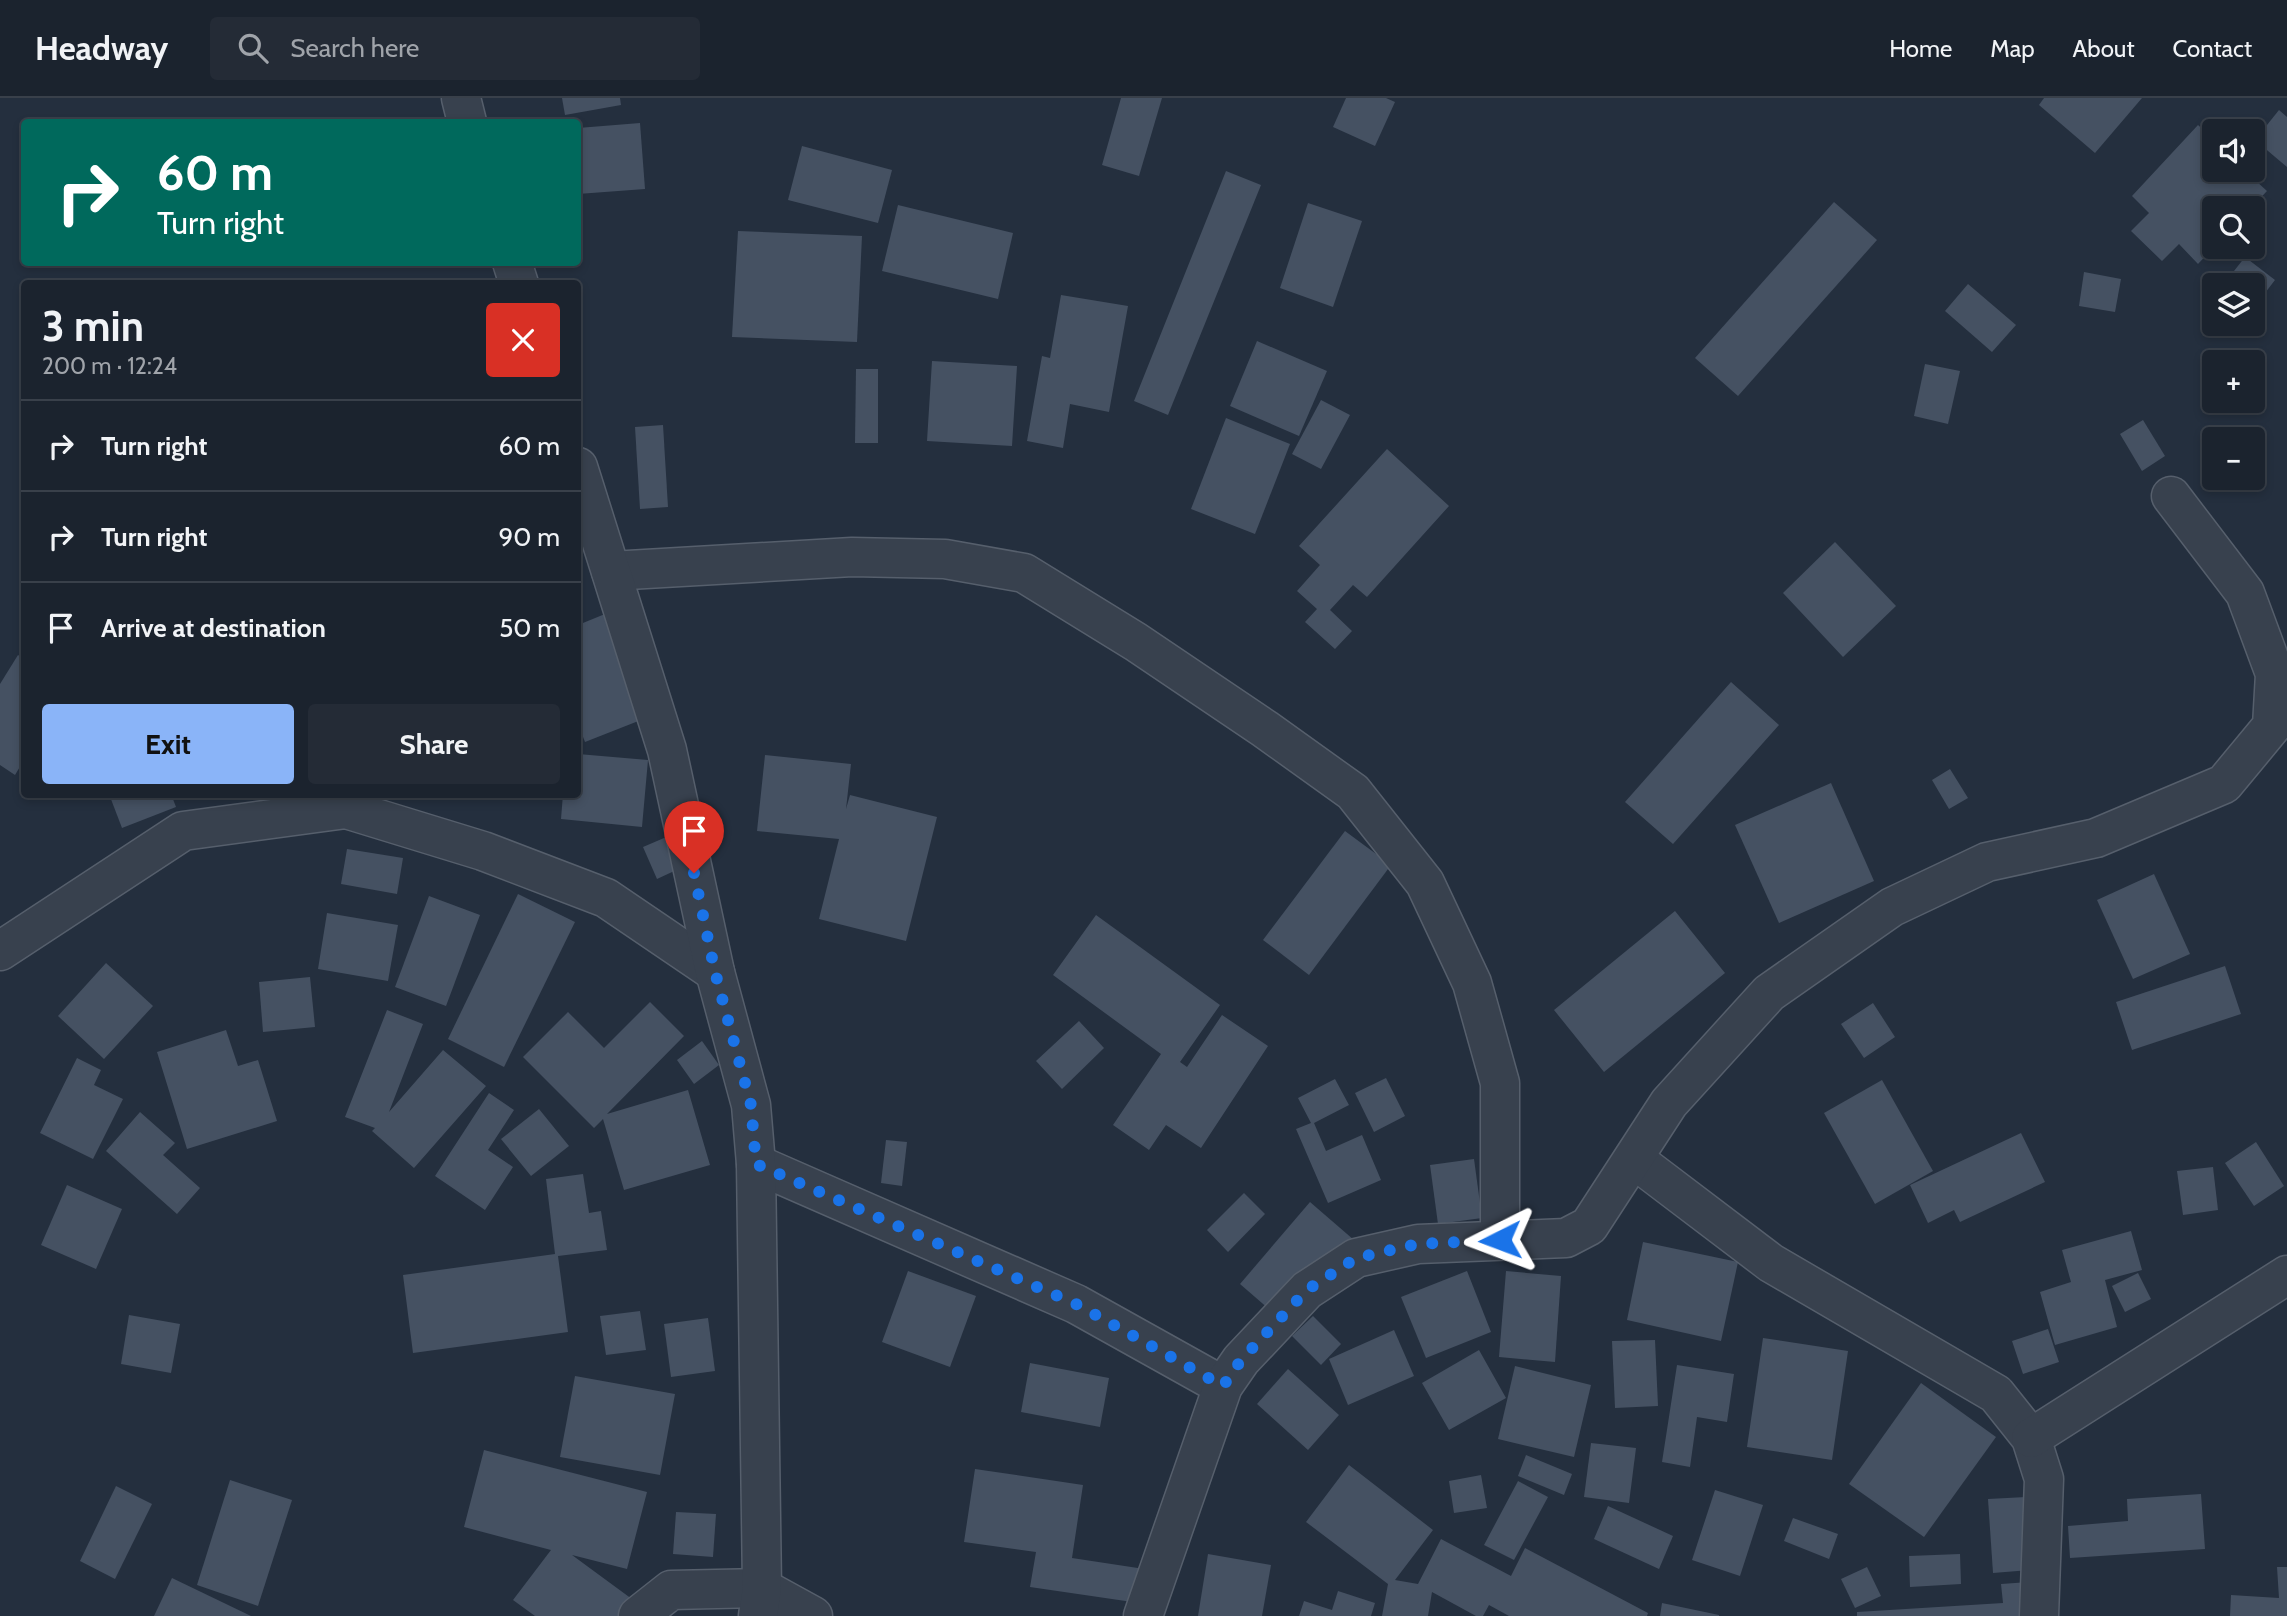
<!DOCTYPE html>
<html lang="en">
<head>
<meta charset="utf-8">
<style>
	:root { --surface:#1b232e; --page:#242b36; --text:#f1f3f6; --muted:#a0a4aa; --line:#39404a; --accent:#8ab4f8 }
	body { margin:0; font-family:Cabin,sans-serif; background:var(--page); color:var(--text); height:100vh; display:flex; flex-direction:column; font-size:26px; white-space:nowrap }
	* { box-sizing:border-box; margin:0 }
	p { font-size:23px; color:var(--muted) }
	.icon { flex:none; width:38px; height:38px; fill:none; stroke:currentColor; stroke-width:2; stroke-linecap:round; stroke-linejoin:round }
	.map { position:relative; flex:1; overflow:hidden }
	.drawer { position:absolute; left:21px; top:182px; width:560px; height:518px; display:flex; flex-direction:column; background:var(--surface); border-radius:7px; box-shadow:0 4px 10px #0003,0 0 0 2px var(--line) }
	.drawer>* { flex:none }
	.banner { position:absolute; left:21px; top:21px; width:560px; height:147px; border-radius:7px; box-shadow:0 4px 10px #0003,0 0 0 2px var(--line); background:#00695c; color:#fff; overflow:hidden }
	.buttons { position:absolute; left:2202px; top:21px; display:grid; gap:14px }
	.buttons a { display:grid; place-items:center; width:63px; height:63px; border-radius:7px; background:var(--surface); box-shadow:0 4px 10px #0003,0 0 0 2px var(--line); font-size:35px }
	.pin { position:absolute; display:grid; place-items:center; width:60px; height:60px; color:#fff; margin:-72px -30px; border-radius:50% 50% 50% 0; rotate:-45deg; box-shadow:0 0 7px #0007 }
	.pin .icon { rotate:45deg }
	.me { position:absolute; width:77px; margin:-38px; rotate:267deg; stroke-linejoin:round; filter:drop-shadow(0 0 5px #0008) }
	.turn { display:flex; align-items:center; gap:24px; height:147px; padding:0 21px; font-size:32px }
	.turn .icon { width:91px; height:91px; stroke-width:2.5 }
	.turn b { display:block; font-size:49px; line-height:60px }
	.round { display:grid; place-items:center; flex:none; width:74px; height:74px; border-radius:7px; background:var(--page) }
	.overview { display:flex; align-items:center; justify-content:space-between; height:119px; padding:0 21px }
	h1 { font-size:42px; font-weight:800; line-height:52px }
	.cta { display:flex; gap:14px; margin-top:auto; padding:14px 21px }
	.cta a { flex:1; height:80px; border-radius:7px; background:var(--accent); color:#111; font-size:28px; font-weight:800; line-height:80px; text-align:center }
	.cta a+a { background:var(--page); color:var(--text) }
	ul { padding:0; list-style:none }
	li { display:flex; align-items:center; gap:21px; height:91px; padding:0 21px; border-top:2px solid var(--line) }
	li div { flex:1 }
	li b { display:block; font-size:26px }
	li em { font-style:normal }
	header { display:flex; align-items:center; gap:42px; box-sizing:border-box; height:98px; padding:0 35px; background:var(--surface); border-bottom:2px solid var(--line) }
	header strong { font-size:33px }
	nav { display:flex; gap:38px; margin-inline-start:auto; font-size:24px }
	.search { width:490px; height:63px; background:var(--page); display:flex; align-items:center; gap:18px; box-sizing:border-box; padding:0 24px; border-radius:7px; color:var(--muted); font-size:26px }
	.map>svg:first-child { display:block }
</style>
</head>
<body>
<header>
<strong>Headway</strong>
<div class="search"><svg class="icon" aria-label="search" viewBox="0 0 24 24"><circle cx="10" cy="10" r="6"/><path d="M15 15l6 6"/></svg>Search here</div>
<nav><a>Home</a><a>Map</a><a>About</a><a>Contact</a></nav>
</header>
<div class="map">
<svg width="2287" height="1518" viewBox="0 0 2287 1518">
	<rect width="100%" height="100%" fill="#242f3e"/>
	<g fill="#455162">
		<polygon points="562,0 620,0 621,7 565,17"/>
		<polygon points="1121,0 1162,0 1139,78 1102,67"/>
		<polygon points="1346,0 1386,0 1395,4 1375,48 1333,29"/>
		<polygon points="2044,0 2142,0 2095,55 2039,7"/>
		<polygon points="2279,12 2287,19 2287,69 2255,42"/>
		<polygon points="640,25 645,91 578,96 578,30"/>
		<polygon points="2198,27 2214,42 2214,72 2244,72 2267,93 2251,110 2214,110 2214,149 2198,166 2179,146 2162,163 2131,133 2149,115 2132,98"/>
		<polygon points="802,48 892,72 878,125 788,102"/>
		<polygon points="1226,73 1261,87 1168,317 1134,303"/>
		<polygon points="1834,104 1877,142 1738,298 1695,260"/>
		<polygon points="1308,105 1362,123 1333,209 1280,190"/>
		<polygon points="898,107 1013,135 998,201 882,173"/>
		<polygon points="738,133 862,138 857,244 732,239"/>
		<polygon points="2245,159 2275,182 2252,212 2252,187 2223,187"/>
		<polygon points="2084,174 2121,181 2115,214 2079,208"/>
		<polygon points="1968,186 2016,227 1992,254 1945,213"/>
		<polygon points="1061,197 1128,208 1109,314 1070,306 1063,350 1027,343 1042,258 1050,260"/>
		<polygon points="2214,199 2214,226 2242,226 2231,240 2200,217"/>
		<polygon points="1257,243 1327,273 1299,338 1230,308"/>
		<polygon points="932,263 1017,268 1012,348 927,343"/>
		<polygon points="1925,266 1960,273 1948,326 1914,318"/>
		<polygon points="856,271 878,271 878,345 855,345"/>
		<polygon points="1321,302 1350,317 1321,371 1292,356"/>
		<polygon points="1226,320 1290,346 1255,436 1191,411"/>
		<polygon points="2143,322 2165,358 2142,373 2120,336"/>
		<polygon points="663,327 668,409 640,411 635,329"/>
		<polygon points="1387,351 1449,408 1367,499 1353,487 1330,512 1352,533 1335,551 1305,524 1317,511 1297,493 1320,467 1299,448"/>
		<polygon points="1835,444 1896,508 1843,559 1783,495"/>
		<polygon points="605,516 646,620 585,644 578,626 578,527"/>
		<polygon points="18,557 24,561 24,662 15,677 0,667 0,586"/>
		<polygon points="1731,584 1779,627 1673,746 1625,704"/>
		<polygon points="578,656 648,662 642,729 561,721 563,696 578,696"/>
		<polygon points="765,657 851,666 846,711 850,697 937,719 906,843 819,821 839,741 757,733"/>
		<polygon points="1950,671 1968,700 1949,711 1932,682"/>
		<polygon points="1831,685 1874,783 1779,825 1735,727"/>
		<polygon points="109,696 171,696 176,709 122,730"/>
		<polygon points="1345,733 1391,767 1309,877 1263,842"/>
		<polygon points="671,737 685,768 657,781 643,749"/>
		<polygon points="347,751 403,760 397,796 341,786"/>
		<polygon points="2154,776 2190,856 2133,881 2097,802"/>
		<polygon points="518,796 575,824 504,969 448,941"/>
		<polygon points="429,798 480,817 446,908 395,889"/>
		<polygon points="1675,813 1725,875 1604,974 1554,912"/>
		<polygon points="327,815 398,827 388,883 318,871"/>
		<polygon points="1096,817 1220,907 1180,964 1187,969 1222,917 1268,948 1201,1050 1166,1027 1149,1052 1113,1027 1161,956 1053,877"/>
		<polygon points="106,865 153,908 104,961 58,918"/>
		<polygon points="2225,868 2241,916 2132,952 2116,904"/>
		<polygon points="310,879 315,929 263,934 259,884"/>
		<polygon points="650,904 684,938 607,1016 688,992 710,1067 624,1092 603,1021 594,1030 523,959 568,914 604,950"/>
		<polygon points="1873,905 1895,939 1864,960 1841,926"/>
		<polygon points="387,912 423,926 389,1014 443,952 486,988 414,1070 372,1033 375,1030 345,1019"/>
		<polygon points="1079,923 1104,950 1062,991 1036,963"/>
		<polygon points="226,932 238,968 258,962 277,1023 187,1051 157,954"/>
		<polygon points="702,943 719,967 694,986 677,962"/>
		<polygon points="77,960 101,972 94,987 123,1001 93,1061 40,1035"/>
		<polygon points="1386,980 1405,1018 1374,1034 1355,995"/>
		<polygon points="1335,981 1349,1007 1314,1025 1326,1053 1362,1037 1381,1082 1328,1105 1296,1031 1311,1025 1298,1000"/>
		<polygon points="1882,982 1933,1073 1875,1106 1824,1015"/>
		<polygon points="489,995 514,1012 488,1052 513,1069 485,1112 435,1078"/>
		<polygon points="539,1011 569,1048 531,1078 501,1041"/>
		<polygon points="140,1014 175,1045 163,1057 200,1090 177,1116 106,1053"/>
		<polygon points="2021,1035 2045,1084 1960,1124 1954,1112 1928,1125 1910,1087"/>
		<polygon points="886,1042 907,1044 902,1088 881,1085"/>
		<polygon points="2256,1044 2284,1088 2254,1108 2225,1065"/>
		<polygon points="1474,1061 1482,1120 1438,1126 1430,1067"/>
		<polygon points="2213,1069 2218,1112 2183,1117 2177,1073"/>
		<polygon points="583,1076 589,1115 601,1113 607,1152 558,1158 568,1234 413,1255 403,1177 555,1156 546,1081"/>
		<polygon points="67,1087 122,1111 96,1171 41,1147"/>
		<polygon points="1244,1095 1265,1116 1228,1154 1207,1132"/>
		<polygon points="1310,1104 1354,1142 1284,1224 1240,1186"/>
		<polygon points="2131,1133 2142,1172 2105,1182 2117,1229 2055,1247 2040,1194 2071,1184 2062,1152"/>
		<polygon points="1643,1144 1738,1164 1721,1243 1627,1222"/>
		<polygon points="908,1173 976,1198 950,1269 882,1244"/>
		<polygon points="1467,1173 1491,1234 1426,1260 1401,1199"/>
		<polygon points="1506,1173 1561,1178 1555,1264 1499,1259"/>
		<polygon points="2138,1175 2151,1201 2125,1214 2112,1188"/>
		<polygon points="640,1213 646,1252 606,1257 600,1218"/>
		<polygon points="129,1217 180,1226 171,1275 121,1266"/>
		<polygon points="1313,1218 1341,1246 1321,1267 1292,1238"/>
		<polygon points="708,1220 715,1273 671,1279 664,1226"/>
		<polygon points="2048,1231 2059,1264 2023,1276 2012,1243"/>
		<polygon points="1394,1232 1414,1278 1348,1307 1329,1261"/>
		<polygon points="1763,1240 1848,1253 1832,1362 1747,1349"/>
		<polygon points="1655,1242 1658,1308 1615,1310 1612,1243"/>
		<polygon points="1479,1252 1506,1300 1449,1332 1422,1285"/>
		<polygon points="1030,1265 1109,1280 1100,1329 1021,1314"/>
		<polygon points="1677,1267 1734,1276 1727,1324 1697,1319 1690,1369 1662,1364"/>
		<polygon points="1515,1268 1591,1287 1574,1359 1498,1341"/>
		<polygon points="1288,1271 1339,1317 1308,1352 1257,1306"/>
		<polygon points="575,1278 675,1296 660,1377 560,1359"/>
		<polygon points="1921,1285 1996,1339 1924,1439 1849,1386"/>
		<polygon points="1591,1345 1636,1350 1629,1405 1584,1399"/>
		<polygon points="484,1352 647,1394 627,1471 572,1457 636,1504 625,1518 535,1518 513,1502 551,1452 464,1429"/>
		<polygon points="1526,1357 1572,1376 1564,1397 1518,1378"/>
		<polygon points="1349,1367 1433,1432 1395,1482 1418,1486 1441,1441 1511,1478 1525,1450 1648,1515 1647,1518 1509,1518 1489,1507 1483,1518 1476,1518 1432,1494 1428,1518 1382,1518 1388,1486 1306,1424"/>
		<polygon points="975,1371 1083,1387 1072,1460 1151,1472 1146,1506 1030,1489 1036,1454 964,1444"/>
		<polygon points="1481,1377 1487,1410 1454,1415 1449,1383"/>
		<polygon points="230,1382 292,1402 258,1508 197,1487"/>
		<polygon points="1518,1383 1548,1399 1514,1462 1484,1447"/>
		<polygon points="116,1388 152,1406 115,1481 80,1463"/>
		<polygon points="1715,1392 1763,1407 1740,1478 1692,1462"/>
		<polygon points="2201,1396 2205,1451 2070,1460 2068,1428 2128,1423 2127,1401"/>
		<polygon points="2026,1399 2030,1472 1993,1475 1988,1401"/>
		<polygon points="1608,1408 1673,1438 1659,1471 1594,1441"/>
		<polygon points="676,1414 716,1416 713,1459 673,1456"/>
		<polygon points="1793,1420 1838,1436 1829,1461 1784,1443"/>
		<polygon points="1208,1456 1271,1467 1262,1518 1198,1518"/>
		<polygon points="1960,1456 1961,1486 1910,1489 1909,1458"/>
		<polygon points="1867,1469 1881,1498 1855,1510 1841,1481"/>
		<polygon points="2277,1469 2287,1469 2287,1518 2230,1518 2231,1497 2279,1500"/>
		<polygon points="172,1480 251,1518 154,1518"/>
		<polygon points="2029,1484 2031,1518 1857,1518 1857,1514 2003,1505 2001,1486"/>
		<polygon points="1338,1493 1375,1505 1371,1518 1299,1518 1304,1503 1332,1512"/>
		<polygon points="1662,1505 1719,1517 1719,1518 1660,1518"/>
	</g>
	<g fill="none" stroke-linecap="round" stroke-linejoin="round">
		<defs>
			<g id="minor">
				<polyline points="611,473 852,459 945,461 1024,475 1136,544 1265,631 1353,694 1425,785 1472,885 1500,985 1500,1142"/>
				<polyline points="0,853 183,733 346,711 483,753 606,800 715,874"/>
				<polyline points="1634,1061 1771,1165 1996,1296 2031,1340 2044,1381 2039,1518"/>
				<polyline points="756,1066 1076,1206 1223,1288"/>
				<polyline points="2031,1340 2287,1177"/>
				<polyline points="638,1518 671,1492 762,1490 813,1518"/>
				<polyline points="1143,1518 1223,1288 1241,1262 1307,1192 1356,1160 1418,1146 1566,1140 1589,1128 1669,1005 1769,895 1892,809 1987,764 2096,740 2224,686 2272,628 2275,576 2245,495 2171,398"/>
			</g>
			<g id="tertiary">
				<polyline points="461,0 467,24"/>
				<polyline points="512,164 519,186"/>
				<polyline points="578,369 667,652 715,874 751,1007 756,1066 762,1490 758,1518"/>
			</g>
		</defs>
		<use href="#minor" stroke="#565f6c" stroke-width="41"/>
		<use href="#tertiary" stroke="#565f6c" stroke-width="41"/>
		<use href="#minor" stroke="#38414e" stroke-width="38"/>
		<use href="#tertiary" stroke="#38414e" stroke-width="38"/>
	</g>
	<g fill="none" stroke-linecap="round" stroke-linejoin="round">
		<polyline stroke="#1a73e8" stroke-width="12" stroke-dasharray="0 21.6" points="694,775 715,874 751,1007 756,1066 1076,1206 1223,1288 1241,1262 1307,1192 1356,1160 1418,1146 1500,1142"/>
	</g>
</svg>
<div class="buttons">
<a><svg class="icon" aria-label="sound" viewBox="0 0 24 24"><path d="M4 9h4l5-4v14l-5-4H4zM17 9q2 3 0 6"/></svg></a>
<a><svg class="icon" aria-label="search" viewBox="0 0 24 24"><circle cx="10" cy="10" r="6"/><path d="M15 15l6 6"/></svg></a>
<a><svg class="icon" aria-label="layers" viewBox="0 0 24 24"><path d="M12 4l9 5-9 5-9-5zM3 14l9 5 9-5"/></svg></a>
<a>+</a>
<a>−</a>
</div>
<div class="pin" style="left:694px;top:775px;background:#d93025"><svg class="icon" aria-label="arrive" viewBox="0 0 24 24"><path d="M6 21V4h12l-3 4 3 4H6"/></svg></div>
<svg class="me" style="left:1500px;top:1142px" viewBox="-20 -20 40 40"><path d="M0-17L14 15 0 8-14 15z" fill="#1a73e8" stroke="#fff" stroke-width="4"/></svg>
<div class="banner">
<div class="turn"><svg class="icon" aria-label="right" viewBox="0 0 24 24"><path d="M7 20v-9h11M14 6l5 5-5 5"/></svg><div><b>60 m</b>Turn right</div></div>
</div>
<section class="drawer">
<div class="overview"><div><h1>3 min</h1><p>200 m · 12:24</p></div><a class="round" style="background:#d93025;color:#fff"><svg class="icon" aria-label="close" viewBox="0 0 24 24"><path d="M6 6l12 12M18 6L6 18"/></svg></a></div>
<ul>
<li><svg class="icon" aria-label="right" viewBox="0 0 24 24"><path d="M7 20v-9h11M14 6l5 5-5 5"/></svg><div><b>Turn right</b></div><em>60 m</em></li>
<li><svg class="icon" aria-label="right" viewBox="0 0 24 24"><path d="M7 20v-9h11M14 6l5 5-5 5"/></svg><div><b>Turn right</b></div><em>90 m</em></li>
<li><svg class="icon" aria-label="arrive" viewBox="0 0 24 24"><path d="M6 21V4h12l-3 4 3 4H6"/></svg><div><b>Arrive at destination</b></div><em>50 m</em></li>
</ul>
<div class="cta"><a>Exit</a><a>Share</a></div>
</section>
</div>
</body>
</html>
